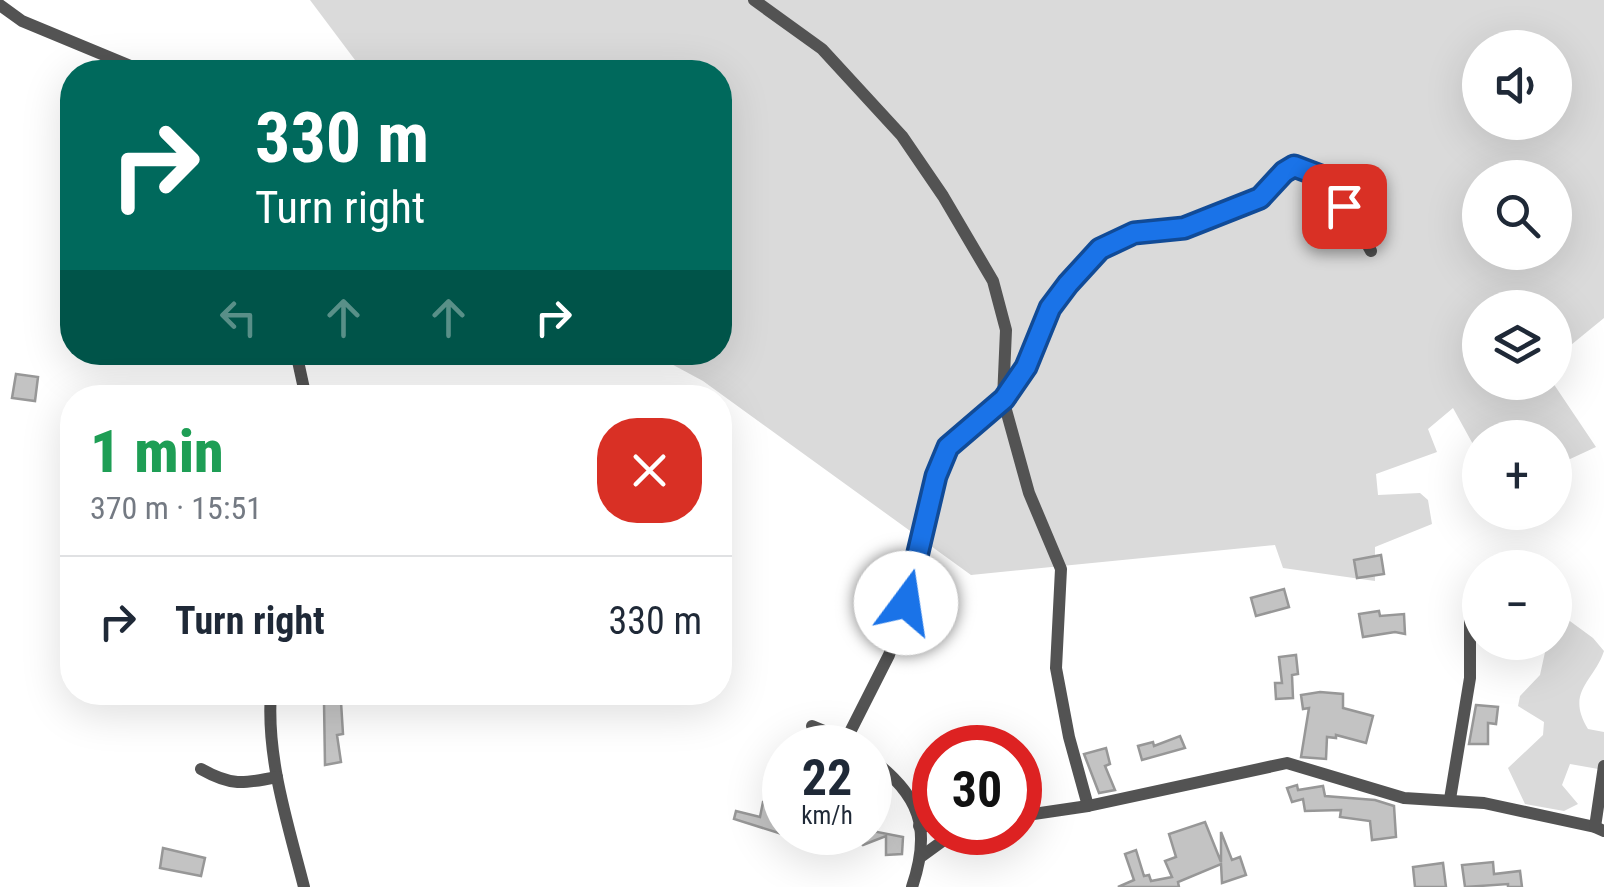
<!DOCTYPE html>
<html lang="en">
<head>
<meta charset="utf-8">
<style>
	:root { --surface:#fff; --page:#f6f6f7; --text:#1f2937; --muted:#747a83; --line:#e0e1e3 }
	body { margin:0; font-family:"Roboto Condensed",sans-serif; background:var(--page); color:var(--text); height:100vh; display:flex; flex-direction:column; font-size:38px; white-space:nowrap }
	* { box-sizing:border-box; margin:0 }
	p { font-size:32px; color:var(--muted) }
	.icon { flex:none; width:55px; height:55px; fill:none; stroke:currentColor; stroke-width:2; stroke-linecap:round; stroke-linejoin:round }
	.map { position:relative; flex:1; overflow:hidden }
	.side { position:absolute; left:60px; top:385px; width:672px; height:320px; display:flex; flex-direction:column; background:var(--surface); border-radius:40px; box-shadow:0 10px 40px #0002 }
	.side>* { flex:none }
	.banner { position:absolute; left:60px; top:60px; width:672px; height:305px; border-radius:40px; box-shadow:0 10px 40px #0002; background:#00695c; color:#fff; overflow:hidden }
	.buttons { position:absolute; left:1462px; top:30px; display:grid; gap:20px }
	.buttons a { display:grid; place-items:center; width:110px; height:110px; border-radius:50%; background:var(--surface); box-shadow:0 10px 40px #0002; font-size:50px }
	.speed { position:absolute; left:762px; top:725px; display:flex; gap:20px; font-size:50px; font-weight:700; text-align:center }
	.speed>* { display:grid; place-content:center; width:130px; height:130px; border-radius:50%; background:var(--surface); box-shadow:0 10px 40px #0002; line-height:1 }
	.speed small { font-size:25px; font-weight:400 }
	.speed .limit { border:15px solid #d22; background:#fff; color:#111 }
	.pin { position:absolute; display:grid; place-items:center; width:85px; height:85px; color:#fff; margin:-42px; border-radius:20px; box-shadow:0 5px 15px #0006 }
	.me { position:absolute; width:110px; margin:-55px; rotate:14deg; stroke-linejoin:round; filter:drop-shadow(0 0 8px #0008) }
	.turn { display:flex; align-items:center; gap:35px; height:210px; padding:0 30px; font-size:45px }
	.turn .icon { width:130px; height:130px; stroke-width:2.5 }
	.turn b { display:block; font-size:70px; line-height:85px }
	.lanes { display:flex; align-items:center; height:95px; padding:0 30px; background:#0003; justify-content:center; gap:50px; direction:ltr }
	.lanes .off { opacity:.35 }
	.round { display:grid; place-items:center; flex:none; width:105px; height:105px; border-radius:40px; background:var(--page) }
	.head { display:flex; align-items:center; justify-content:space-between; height:170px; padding:0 30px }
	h1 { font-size:60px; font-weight:800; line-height:75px; color:#1e9e55 }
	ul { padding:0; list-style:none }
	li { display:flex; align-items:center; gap:30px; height:130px; padding:0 30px; border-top:2px solid var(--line) }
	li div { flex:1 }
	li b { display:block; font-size:38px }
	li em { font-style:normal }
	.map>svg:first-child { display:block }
</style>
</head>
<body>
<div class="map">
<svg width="1604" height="887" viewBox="0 0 1604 887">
	<rect width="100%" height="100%" fill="#fff"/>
	<g fill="#dadada" fill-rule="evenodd">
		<path d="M310,0H1604V318L1555,358V308H1480V382L1553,383L1596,447L1555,466V438H1480V457L1453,408L1428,429L1437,452L1376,474L1378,495L1420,493L1428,500L1432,524L1375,547V581L1283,568L1275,545L971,575L703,381L651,353L720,352V72H364ZM1480,48H1555V122H1480ZM1480,178H1555V252H1480Z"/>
		<path d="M1563,616L1593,638L1604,651C1594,682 1565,691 1588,729L1604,732V770L1570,764L1562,785L1578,804L1564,811L1525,804L1508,768L1543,735L1544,722L1518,706L1520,696L1540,675L1547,643L1555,642V624Z"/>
	</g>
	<g fill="#c3c3c3" stroke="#979797" stroke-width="2.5">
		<polygon points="16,374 38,377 35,401 12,398"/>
		<polygon points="1381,555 1384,574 1357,578 1354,560"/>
		<polygon points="1284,589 1289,607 1256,616 1251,598"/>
		<polygon points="1379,611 1380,616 1404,614 1405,634 1395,632 1363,637 1359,614"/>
		<polygon points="1296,655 1298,674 1292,675 1293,698 1276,699 1275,683 1282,683 1279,657"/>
		<polygon points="1320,692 1343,694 1343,708 1373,716 1366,743 1336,735 1336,738 1327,737 1326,759 1301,757 1309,708 1303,709 1301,695"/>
		<polygon points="324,702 341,702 343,734 337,735 341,762 325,765"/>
		<polygon points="1476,705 1498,707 1496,724 1488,723 1488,744 1469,744"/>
		<polygon points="1180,736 1185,748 1142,760 1138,746 1153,742 1154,746"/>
		<polygon points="1106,748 1110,764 1105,766 1115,790 1099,793 1084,754"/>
		<polygon points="1297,785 1298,790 1323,786 1325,796 1375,800 1394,806 1396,837 1372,840 1370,821 1340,817 1341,810 1305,811 1303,799 1292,802 1287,788"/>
		<polygon points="763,802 785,802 785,835 734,819 736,811 760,817"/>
		<polygon points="1205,822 1221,862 1221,832 1232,860 1240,857 1246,875 1222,883 1221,864 1178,882 1179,887 1118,887 1134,880 1125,854 1136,850 1144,876 1149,875 1151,881 1172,877 1165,861 1176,857 1169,834"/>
		<polygon points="874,827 877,832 903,837 902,854 886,855 886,836 863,845 861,843 830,850 825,832 870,832"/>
		<polygon points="163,848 205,858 201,876 160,868"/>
		<polygon points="1493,862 1494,874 1520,871 1522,887 1508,887 1508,884 1465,887 1462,865"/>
		<polygon points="1443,863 1446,887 1415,887 1413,867"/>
	</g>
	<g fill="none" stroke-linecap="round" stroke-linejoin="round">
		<g stroke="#535353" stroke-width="12">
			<polyline points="754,0 822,49 902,136 943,196 993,281 1006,330 1003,399 1029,493 1061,569 1056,668 1069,737 1088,806"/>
			<polyline points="0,5 22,21 145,72"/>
			<polyline points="296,352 306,398"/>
			<path d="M271,692C266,758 288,824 304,887"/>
			<polyline points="812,726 846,740 856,748"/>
			<polyline points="846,740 889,655 906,603 937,476 949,447 1003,399 1026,367 1051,308 1068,284 1100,249 1134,233 1183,228 1261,198 1283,172 1294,165 1331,179 1371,251"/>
			<path d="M870,758C920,795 932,828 912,887"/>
			<path d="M201,769C231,786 243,784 277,777"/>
			<polyline points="1450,799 1470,678 1470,610"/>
			<polyline points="1020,816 1088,806 1287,763 1404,798 1484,803 1595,827 1604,831"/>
			<polyline points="919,826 935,826"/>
			<polyline points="1595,827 1604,766"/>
			<polyline points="922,856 955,832"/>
		</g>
	</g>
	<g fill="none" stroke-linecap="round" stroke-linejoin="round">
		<defs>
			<polyline id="route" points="906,603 936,476 948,447 1004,399 1026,367 1050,308 1068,284 1100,249 1134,233 1184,228 1260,198 1284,172 1294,166 1331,180 1344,206"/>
		</defs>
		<use href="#route" stroke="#114b97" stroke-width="25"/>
		<use href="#route" stroke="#1a73e8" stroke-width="18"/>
	</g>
</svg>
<div class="buttons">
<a><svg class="icon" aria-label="sound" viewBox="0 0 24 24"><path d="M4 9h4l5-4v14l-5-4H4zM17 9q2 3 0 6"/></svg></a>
<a><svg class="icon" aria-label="search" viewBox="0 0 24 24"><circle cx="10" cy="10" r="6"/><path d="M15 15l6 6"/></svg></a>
<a><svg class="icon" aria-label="layers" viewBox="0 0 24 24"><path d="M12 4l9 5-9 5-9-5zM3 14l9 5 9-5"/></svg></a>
<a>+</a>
<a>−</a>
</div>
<div class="speed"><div>22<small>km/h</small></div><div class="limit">30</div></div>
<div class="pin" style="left:1344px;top:206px;background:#d93025"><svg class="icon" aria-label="arrive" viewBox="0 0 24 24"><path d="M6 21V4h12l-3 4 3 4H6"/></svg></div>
<svg class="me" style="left:906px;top:603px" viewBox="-20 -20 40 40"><circle r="19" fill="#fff"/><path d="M0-13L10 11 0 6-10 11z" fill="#1a73e8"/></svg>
<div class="banner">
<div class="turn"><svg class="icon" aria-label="right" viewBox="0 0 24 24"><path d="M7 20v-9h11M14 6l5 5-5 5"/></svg><div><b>330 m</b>Turn right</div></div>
<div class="lanes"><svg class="icon off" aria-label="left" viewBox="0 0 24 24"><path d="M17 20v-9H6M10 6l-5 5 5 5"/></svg><svg class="icon off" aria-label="ahead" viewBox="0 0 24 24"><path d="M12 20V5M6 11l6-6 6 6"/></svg><svg class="icon off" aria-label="ahead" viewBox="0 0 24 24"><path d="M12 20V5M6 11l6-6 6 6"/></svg><svg class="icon" aria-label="right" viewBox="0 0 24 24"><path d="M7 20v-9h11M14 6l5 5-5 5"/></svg></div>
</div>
<section class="side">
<div class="head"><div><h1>1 min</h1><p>370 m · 15:51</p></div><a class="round" style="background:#d93025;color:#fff"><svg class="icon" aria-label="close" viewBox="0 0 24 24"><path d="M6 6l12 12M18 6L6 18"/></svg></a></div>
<ul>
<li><svg class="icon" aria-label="right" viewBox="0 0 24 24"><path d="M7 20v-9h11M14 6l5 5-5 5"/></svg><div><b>Turn right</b></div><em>330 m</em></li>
</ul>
</section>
</div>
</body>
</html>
